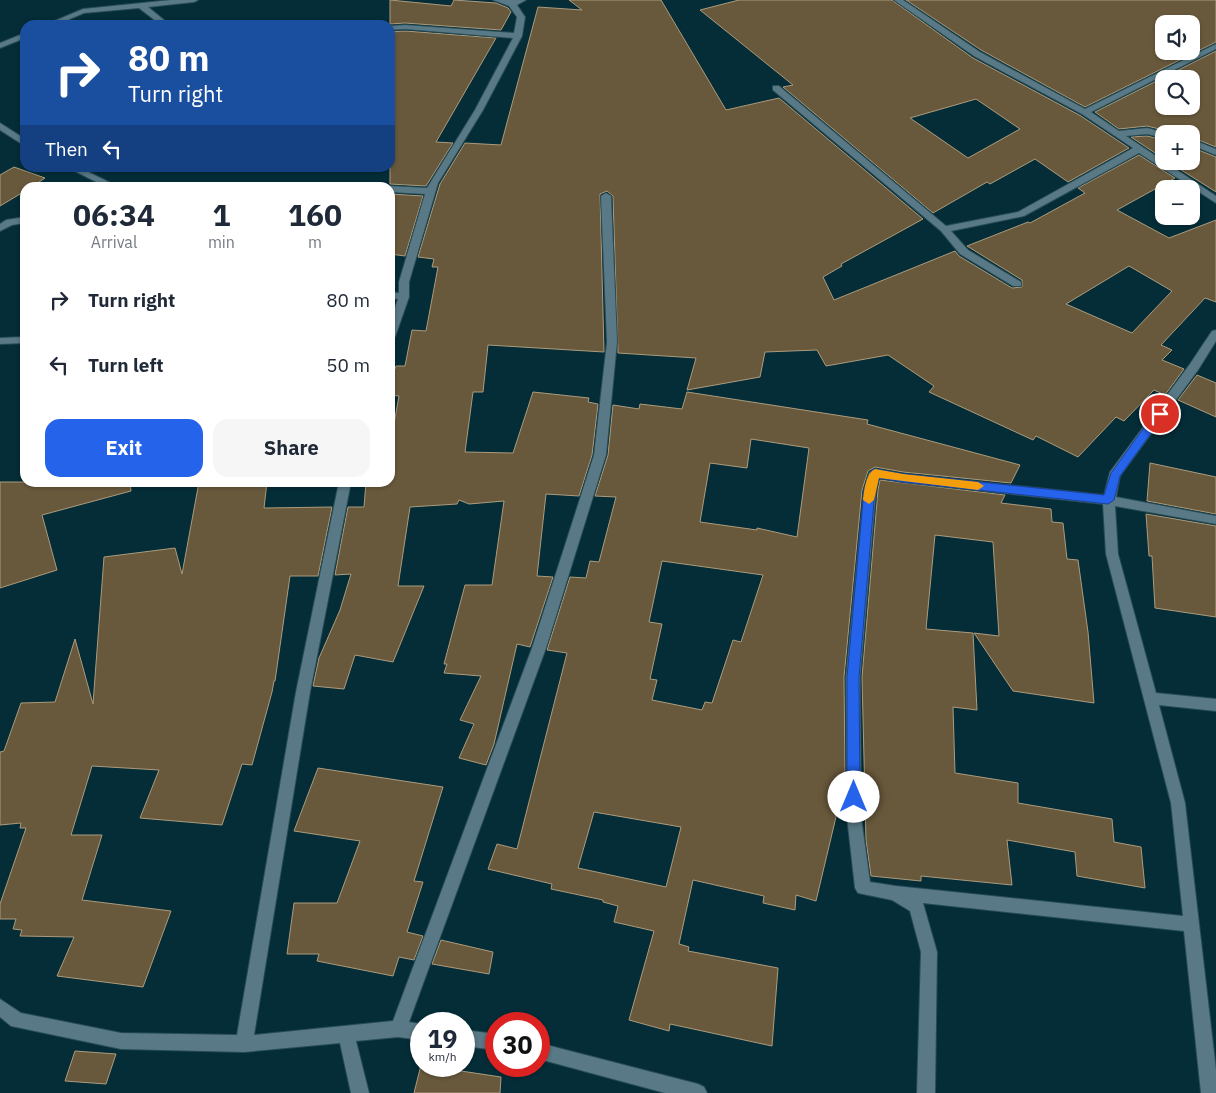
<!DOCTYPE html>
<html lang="en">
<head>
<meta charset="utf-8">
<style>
	:root { --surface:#fff; --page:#f6f6f7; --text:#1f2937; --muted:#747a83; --accent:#2563eb }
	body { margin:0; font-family:"IBM Plex Sans",sans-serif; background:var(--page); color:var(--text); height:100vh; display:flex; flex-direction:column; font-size:19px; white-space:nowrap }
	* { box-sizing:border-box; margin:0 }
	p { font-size:16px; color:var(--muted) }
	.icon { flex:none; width:28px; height:28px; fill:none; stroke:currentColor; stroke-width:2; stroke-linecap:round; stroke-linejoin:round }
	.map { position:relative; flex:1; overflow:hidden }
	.side { position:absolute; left:20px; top:182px; width:375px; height:305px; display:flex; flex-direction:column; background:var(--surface); border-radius:15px; box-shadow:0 1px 4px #0004 }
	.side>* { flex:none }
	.hud { position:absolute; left:20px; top:20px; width:375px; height:152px; border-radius:15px; box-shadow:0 1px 4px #0004; background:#1a4fa0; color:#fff; overflow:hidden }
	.controls { position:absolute; left:1155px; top:15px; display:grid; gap:10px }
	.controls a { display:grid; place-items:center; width:45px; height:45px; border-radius:10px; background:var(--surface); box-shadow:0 1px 4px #0004; font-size:25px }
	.speed { position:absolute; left:410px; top:1012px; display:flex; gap:10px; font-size:25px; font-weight:700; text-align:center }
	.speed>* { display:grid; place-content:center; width:65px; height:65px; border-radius:50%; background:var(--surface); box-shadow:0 1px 4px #0004; line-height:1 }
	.speed small { font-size:12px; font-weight:400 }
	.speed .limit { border:8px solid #d22; background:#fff; color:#111 }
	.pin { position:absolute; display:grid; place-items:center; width:42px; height:42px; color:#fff; margin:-21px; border:2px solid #fff; border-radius:50%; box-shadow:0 1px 5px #0007 }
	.me { position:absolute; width:55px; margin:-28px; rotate:0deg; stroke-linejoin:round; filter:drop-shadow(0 0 4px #0008) }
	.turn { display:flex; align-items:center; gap:18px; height:105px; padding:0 25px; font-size:22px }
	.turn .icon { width:65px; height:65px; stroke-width:2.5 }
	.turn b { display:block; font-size:35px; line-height:42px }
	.then { display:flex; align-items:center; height:48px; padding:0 25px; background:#0003; gap:10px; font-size:19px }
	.eta { display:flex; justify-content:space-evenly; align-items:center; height:85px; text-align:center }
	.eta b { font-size:30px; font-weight:700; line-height:35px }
	.primary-button { display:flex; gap:10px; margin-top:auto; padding:10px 25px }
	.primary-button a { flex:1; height:58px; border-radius:15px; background:var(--accent); color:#fff; font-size:20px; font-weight:700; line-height:58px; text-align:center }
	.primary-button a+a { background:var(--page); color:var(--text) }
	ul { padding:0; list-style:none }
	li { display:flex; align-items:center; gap:15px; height:65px; padding:0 25px }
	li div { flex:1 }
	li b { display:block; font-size:19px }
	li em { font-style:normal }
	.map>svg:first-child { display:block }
</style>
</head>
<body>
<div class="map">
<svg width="1216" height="1093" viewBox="0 0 1216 1093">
	<rect width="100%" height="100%" fill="#042d38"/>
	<g fill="#69593c" stroke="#ac9b7c" fill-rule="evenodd">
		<polygon points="390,0 451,6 454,0 496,3 508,8 511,12 501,30 405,23 390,24"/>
		<path d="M569,0H661L726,110L779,98L923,219L841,264L842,266L823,277L834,300L955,251L959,256L1012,288L1022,287V280L967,246L1028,222L1030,223L1085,193L1078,188L1139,155L1175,178L1117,210L1169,238L1216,220V302L1205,298L1161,345L1172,350L1162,360L1184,369L1165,395L1154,390L1124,421L1116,417L1078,457L1036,436L1033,440L929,392L934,386L888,355L826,366L817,350L765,352L760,377L687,390L696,358L618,353L613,196L607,191L600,194L604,352L488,345L483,392H473L465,452L513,453L533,392L589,398L588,402L598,404L592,455L579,496L546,494L537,576L553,577L530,647L517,644L494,744L486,765L459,758L474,724L460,720L481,676L444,673L447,664H444L465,585H492L504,501L469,504L459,500L457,504L410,507L398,586H424L393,662L355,655L344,689L313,686L319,658L340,610L351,574L335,575L348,507H364L366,482H390V446L399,396L390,395V382L396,366H405L412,330L426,331L438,267H432L434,259L418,257L440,184L465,143L501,145L538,7L582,10ZM1129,266L1172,291L1132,333L1066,304Z"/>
		<path d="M739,0H892L973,58L1081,116L1129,148L1068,182L1035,159L990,184L987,182L933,213L783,87L793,85L700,10ZM976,99L1020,129L968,158L910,118Z"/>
		<path d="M906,0H1216V42L1085,107L981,50ZM1164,24H1191V51H1164Z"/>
		<polygon points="405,31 496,38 436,142 453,143 426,186 390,184 390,32"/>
		<path d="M1216,51V147L1191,137V134H1169L1167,131L1147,126L1119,129L1095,112ZM1164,79H1191V106H1164Z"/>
		<polygon points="1147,136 1164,140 1164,159 1131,137"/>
		<polygon points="1191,147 1216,157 1216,192 1167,161 1191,161"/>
		<polygon points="14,167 45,178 30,188 25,188 25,191 0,206 0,175"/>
		<polygon points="390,194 423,196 405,256 390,254"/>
		<polygon points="1197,375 1216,383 1216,417 1178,400"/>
		<path d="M687,392L868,420L867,424L1020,465L1011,483L903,472L875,467L868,471L862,490L844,677L845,779L816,901L796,895L795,910L763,903L764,896L693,880L679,944L689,947L688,951L778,968L772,1046L670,1024L669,1031L629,1020L654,931L614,922L618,906L603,902V900L551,889L552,884L488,869L497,844L517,849L567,653L547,650L570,577L586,578L590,561L599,562L616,497L595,496L608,455L613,405L639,409L640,404L682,409ZM751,439L809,448L797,537L757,528V530L700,522L710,463L747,468ZM662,561L763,575L741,642L733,640L712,703L705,702L702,710L652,700L657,680L650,679L662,624L649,622ZM594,812L681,827L666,887L578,868Z"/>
		<polygon points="1150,463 1216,477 1216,514 1147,501"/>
		<polygon points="880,480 1005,495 1001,503 1051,509 1052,522 1063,523 1067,559 1078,560 1088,632 1094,703 1013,691 974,633 999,636 993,542 935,535 926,629 973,633 977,710 953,707 955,773 1018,783 1018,803 1112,819 1114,842 1141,847 1145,888 1077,876 1075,852 1007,840 1012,885 921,876 921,881 871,876 866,840 862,677 878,490"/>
		<polygon points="0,482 130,482 131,491 42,515 57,570 0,588"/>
		<polygon points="199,482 267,482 264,508 332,507 318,576 290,576 275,681 274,681 272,692 252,765 242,764 222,825 140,818 159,770 92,766 71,835 102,835 82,900 171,911 143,987 57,976 74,937 20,936 22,930 13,929 16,919 0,919 0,904 26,828 20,828 21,823 0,825 0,752 4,751 21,703 55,702 75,639 93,704 104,557 175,548 182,574"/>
		<polygon points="1146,514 1216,526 1216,617 1155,608 1152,556 1149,556"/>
		<polygon points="318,768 443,787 414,881 423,882 407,932 423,936 414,960 399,957 393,976 317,961 319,954 287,954 294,903 337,903 360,841 294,831"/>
		<polygon points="441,940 493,952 489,974 432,964"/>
		<polygon points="75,1051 116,1054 106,1084 65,1081"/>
		<polygon points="421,1065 501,1077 500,1093 414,1093"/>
	</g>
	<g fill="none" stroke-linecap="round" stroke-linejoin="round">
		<defs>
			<g id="minor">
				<polygon points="171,0 198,0 194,2 148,7 170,25 161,25 139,8 84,13 56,25 45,25 83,9"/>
				<polygon points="493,0 526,0 517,5 525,17 522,36 483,110 438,183 409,282 409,297 395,337 390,340 390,322 398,299 390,298 390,292 399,293 399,282 425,194 390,192 390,188 386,188 390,186 427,188 475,110 513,38 405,29 390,30 390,26 405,25 514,33 517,17 509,6"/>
				<polygon points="894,0 903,0 980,52 1085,109 1216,44 1216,49 1091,112 1119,131 1147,128 1167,133 1164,134 1164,138 1147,134 1126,136 1216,196 1216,203 1139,153 1024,216 951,231 968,250 1021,282 1021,286 1013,286 960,254 941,231 773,90 773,86 779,86 946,226 1018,212 1133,148 1082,114 974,56"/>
				<polygon points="25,33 25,38 0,48 0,43"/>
				<polygon points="0,123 25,139 25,146 0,130"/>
				<polygon points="1191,139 1216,149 1216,155 1191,145"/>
				<polygon points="69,168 80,168 121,188 108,188"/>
				<polygon points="327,185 347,185 351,188 323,188"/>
				<polygon points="606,193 611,196 617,342 606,455 546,648 409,1022 421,1024 421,1040 398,1037 356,1041 369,1093 351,1093 340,1043 244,1052 121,1049 11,1026 0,1017 0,999 21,1013 121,1033 237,1035 296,692 339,482 351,482 310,692 254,1035 393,1021 532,648 594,455 607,342 601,196"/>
				<polygon points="25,217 25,223 12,225 0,231 0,224 6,220"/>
				<path d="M1216,330V341L1198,370L1120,476L1116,497L1216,516V524L1115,506L1118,554L1156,693L1216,699V711L1159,705L1185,803L1216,1070V1093H1201L1184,931L923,903L937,952L935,1093H917L921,952L910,911L892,900L858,893L855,888L847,817L846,677L864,490L869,473L875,469L903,474L1104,495L1110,472L1190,364L1212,331ZM879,478L903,482L1103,504L1106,554L1171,803L1183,916L896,886L870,882L861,817L860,677L876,490Z"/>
				<polygon points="25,337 25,343 0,344 0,338"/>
				<polygon points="464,1030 496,1034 496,1050 464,1046"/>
				<polygon points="539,1043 698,1084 704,1087 707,1093 665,1093 539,1059"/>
			</g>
		</defs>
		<use href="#minor" stroke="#264c56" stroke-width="2"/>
		<use href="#minor" fill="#587985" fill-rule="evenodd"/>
	</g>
	<polygon fill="#2563eb" stroke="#184099" points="1160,410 1165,414 1120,476 1114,500 1108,504 903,482 879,478 875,490 859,677 860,797 858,801 854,802 849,801 847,797 847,677 864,490 872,470 875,469 903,474 1104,495 1111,473 1156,411"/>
	<path fill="#f59e0b" d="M875,469L903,474L978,482L984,486L978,490L879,478L874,500L869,504L863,500C864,491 866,473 875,469Z"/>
</svg>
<div class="controls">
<a><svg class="icon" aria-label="sound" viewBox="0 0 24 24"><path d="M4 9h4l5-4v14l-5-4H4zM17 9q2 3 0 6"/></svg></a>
<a><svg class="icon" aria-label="search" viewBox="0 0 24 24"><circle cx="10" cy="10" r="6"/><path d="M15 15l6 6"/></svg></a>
<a>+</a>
<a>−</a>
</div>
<div class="speed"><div>19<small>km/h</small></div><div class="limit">30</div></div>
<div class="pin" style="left:1160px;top:414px;background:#d93025"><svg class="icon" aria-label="arrive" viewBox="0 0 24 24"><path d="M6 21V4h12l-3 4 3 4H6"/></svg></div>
<svg class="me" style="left:854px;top:797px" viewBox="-20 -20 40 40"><circle r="19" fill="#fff"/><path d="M0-13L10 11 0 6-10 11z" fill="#2563eb"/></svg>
<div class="hud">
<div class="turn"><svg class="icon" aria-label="right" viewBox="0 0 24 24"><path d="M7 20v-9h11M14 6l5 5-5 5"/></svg><div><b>80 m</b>Turn right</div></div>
<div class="then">Then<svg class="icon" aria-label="left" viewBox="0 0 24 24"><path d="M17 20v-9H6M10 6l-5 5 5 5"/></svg></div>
</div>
<section class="side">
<div class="eta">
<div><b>06:34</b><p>Arrival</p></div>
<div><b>1</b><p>min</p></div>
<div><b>160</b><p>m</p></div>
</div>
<ul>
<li><svg class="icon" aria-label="right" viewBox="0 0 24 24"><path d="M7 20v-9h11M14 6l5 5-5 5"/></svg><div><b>Turn right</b></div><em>80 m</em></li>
<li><svg class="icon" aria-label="left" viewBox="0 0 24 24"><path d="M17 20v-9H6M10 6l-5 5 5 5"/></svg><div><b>Turn left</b></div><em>50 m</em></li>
</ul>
<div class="primary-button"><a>Exit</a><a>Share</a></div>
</section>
</div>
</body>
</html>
